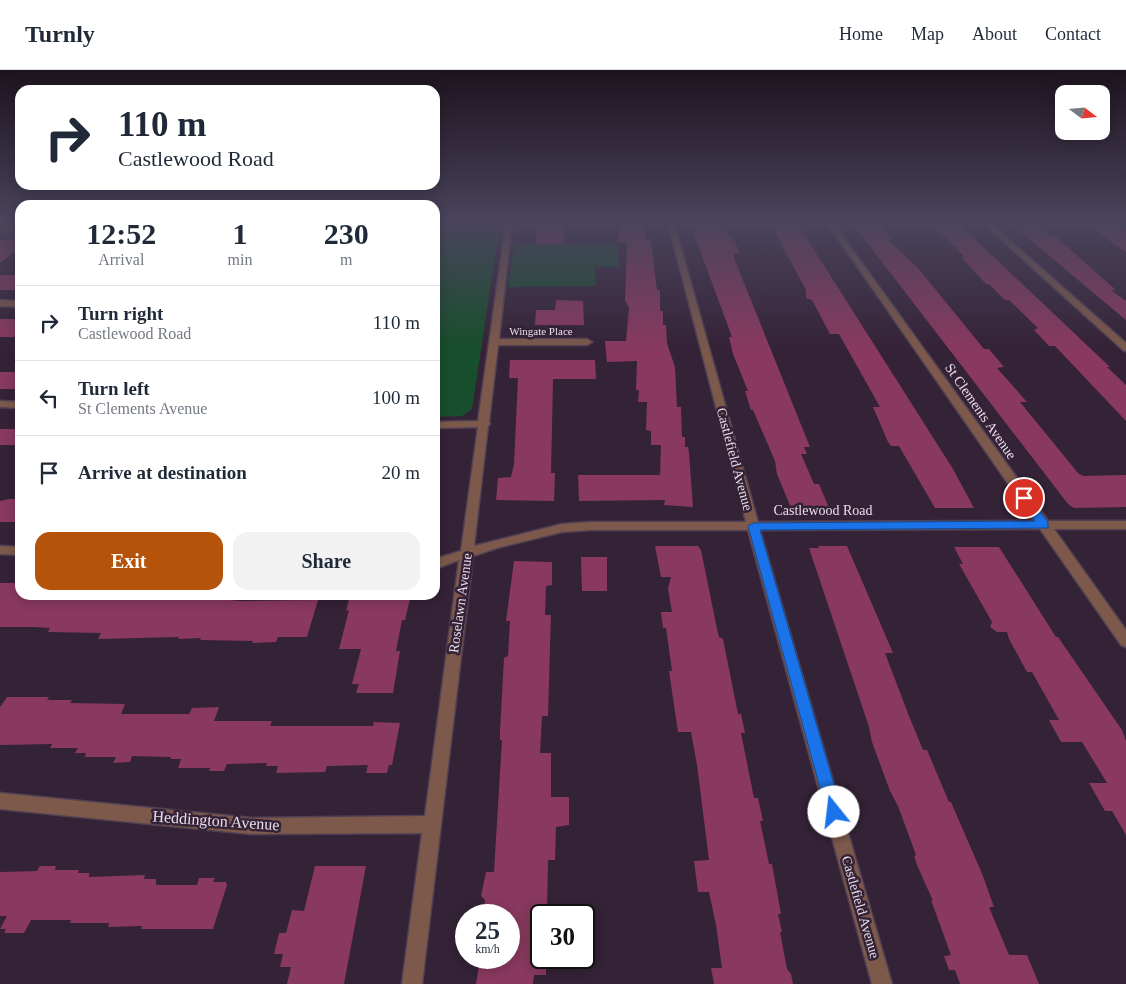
<!DOCTYPE html>
<html lang="en">
<head>
<meta charset="utf-8">
<style>
	:root { --surface:#fff; --page:#f2f2f3; --text:#1f2937; --muted:#747a83; --line:#e0e1e3; --accent:#b45309 }
	body { margin:0; font-family:"Times New Roman",serif; background:var(--page); color:var(--text); height:100vh; display:flex; flex-direction:column; font-size:19px; white-space:nowrap }
	* { box-sizing:border-box; margin:0 }
	p { font-size:16px; color:var(--muted) }
	.icon { flex:none; width:28px; height:28px; fill:none; stroke:currentColor; stroke-width:2; stroke-linecap:round; stroke-linejoin:round }
	.map { position:relative; flex:1; overflow:hidden }
	.drawer { position:absolute; left:15px; top:130px; width:425px; height:400px; display:flex; flex-direction:column; background:var(--surface); border-radius:15px; box-shadow:0 2px 12px #0003 }
	.drawer>* { flex:none }
	.hud { position:absolute; left:15px; top:15px; width:425px; height:105px; border-radius:15px; box-shadow:0 2px 12px #0003; background:#fff; color:var(--text); overflow:hidden }
	.needle { width:32px; rotate:106deg }
	.controls { position:absolute; left:1055px; top:15px; display:grid; gap:10px }
	.controls a { display:grid; place-items:center; width:55px; height:55px; border-radius:10px; background:var(--surface); box-shadow:0 2px 12px #0003; font-size:25px }
	.speed { position:absolute; left:455px; top:834px; display:flex; gap:10px; font-size:25px; font-weight:700; text-align:center }
	.speed>* { display:grid; place-content:center; width:65px; height:65px; border-radius:50%; background:var(--surface); box-shadow:0 2px 12px #0003; line-height:1 }
	.speed small { font-size:12px; font-weight:400 }
	.speed .limit { border:2px solid #111; border-radius:8px; background:#fff; color:#111 }
	.pin { position:absolute; display:grid; place-items:center; width:42px; height:42px; color:#fff; margin:-21px; border:2px solid #fff; border-radius:50%; box-shadow:0 1px 5px #0007 }
	.me { position:absolute; width:55px; margin:-28px; rotate:344deg; stroke-linejoin:round; filter:drop-shadow(0 0 4px #0008) }
	.turn { display:flex; align-items:center; gap:18px; height:105px; padding:0 20px; font-size:22px }
	.turn .icon { width:65px; height:65px; stroke-width:2.5 }
	.turn b { display:block; font-size:35px; line-height:42px }
	.eta { display:flex; justify-content:space-evenly; align-items:center; height:85px; text-align:center }
	.eta b { font-size:30px; font-weight:800; line-height:35px }
	.cta { display:flex; gap:10px; margin-top:auto; padding:10px 20px }
	.cta a { flex:1; height:58px; border-radius:15px; background:var(--accent); color:#fff; font-size:20px; font-weight:800; line-height:58px; text-align:center }
	.cta a+a { background:var(--page); color:var(--text) }
	ul { padding:0; list-style:none }
	li { display:flex; align-items:center; gap:15px; height:75px; padding:0 20px; border-top:1px solid var(--line) }
	li div { flex:1 }
	li b { display:block; font-size:19px }
	li em { font-style:normal }
	header { display:flex; align-items:center; gap:30px; box-sizing:border-box; height:70px; padding:0 25px; background:var(--surface); border-bottom:1px solid var(--line) }
	header strong { font-size:24px }
	nav { display:flex; gap:28px; margin-inline-start:auto; font-size:18px }
	.map>svg:first-child { display:block }
</style>
</head>
<body>
<header>
<strong>Turnly</strong>
<nav><a>Home</a><a>Map</a><a>About</a><a>Contact</a></nav>
</header>
<div class="map">
<svg width="1126" height="914" viewBox="0 0 1126 914">
	<rect width="100%" height="100%" fill="#342236"/>
	<g fill="#174e2b">
		<polygon points="435,154 500,154 472,339 462,346 435,347"/>
		<polygon points="617,173 620,197 595,197 596,216 508,217 514,174"/>
	</g>
	<g fill="#89395e">
		<polygon points="622,153 644,153 645,168 651,171 657,220 660,220 660,241 663,241 663,255 666,255 667,273 675,297 677,337 681,337 682,367 685,367 685,377 688,377 689,383 693,437 664,435 665,430 579,431 578,405 660,405 661,375 651,375 651,361 646,360 647,332 638,332 639,320 636,320 637,291 607,292 605,271 626,271 629,238 625,230 627,173 618,172 619,155"/>
		<polygon points="693,153 719,153 720,156 725,156 731,168 733,168 740,183 733,183 734,188 810,377 804,377 807,384 801,384 814,414 819,414 829,438 791,438 777,404 775,391 753,340 751,340 745,321 748,321 733,284 729,267 732,267 694,164 696,161"/>
		<polygon points="773,153 797,153 953,399 974,438 935,438 899,376 891,376 888,372 873,337 880,337 839,264 830,264 812,230 806,228 806,220 775,162 779,162"/>
		<polygon points="852,153 878,153 892,170 888,170 918,198 984,279 989,279 1004,297 997,298 1027,332 1020,332 1078,403 1083,406 1126,405 1126,437 1074,438 1068,434"/>
		<polygon points="931,153 956,153 963,158 1110,297 1107,297 1126,315 1126,351 1055,276 1049,276 1034,260 1038,258 1009,230 1005,230 989,214 986,214 961,187 965,187"/>
		<polygon points="1010,153 1033,153 1051,167 1056,167 1116,220 1111,220 1126,231 1126,250"/>
		<polygon points="1084,153 1116,153 1126,159 1126,182"/>
		<polygon points="537,154 564,154 563,174 536,174"/>
		<polygon points="0,170 20,170 20,178 0,193"/>
		<rect x="0" y="205" width="20" height="15"/>
		<polygon points="556,230 583,231 584,255 535,255 536,240 555,240"/>
		<rect x="0" y="249" width="20" height="18"/>
		<polygon points="510,290 595,290 596,309 553,309 551,403 555,403 554,431 496,430 498,408 511,407 514,394 518,308 509,308"/>
		<rect x="0" y="302" width="20" height="17"/>
		<rect x="0" y="359" width="20" height="16"/>
		<polygon points="9,429 20,429 20,452 0,452 0,431"/>
		<polygon points="655,476 698,476 701,480 717,559 719,567 723,569 738,644 741,644 745,663 741,663 754,728 758,728 763,751 760,751 769,794 772,794 781,844 778,844 782,862 780,862 787,899 791,904 793,914 714,914 711,898 722,898 716,855 709,822 698,822 694,791 709,790 697,695 691,662 678,662 669,601 672,601 666,558 663,558 661,542 672,542 668,519 671,507 661,507"/>
		<polygon points="818,476 847,476 893,583 885,583 909,646 923,680 927,680 949,732 951,732 983,806 994,837 989,837 1009,885 1027,885 1039,914 960,914 955,900 949,900 944,886 951,885 931,830 933,831 917,795 914,786 916,785 898,736 890,721 872,672 869,657 809,478 819,478"/>
		<polygon points="954,477 999,477 1056,567 1058,567 1122,660 1126,671 1126,765 1112,741 1105,741 1089,713 1107,713 1082,672 1061,672 1049,650 1059,650 1032,602 1027,602 1009,569 1007,562 997,562 990,557 992,552 959,494 963,494"/>
		<polygon points="581,487 607,487 607,521 582,521"/>
		<polygon points="514,491 552,492 552,515 546,516 545,545 551,545 550,577 548,646 542,646 540,683 551,683 551,727 569,727 569,755 556,757 555,790 548,790 547,845 541,845 541,888 546,888 546,905 534,905 533,914 476,914 480,888 509,888 509,845 483,845 485,830 481,826 486,802 494,802 502,670 500,670 500,661 504,588 508,586 510,551 506,551"/>
		<polygon points="0,513 20,513 20,525 193,525 192,527 241,531 318,530 307,567 278,567 276,572 252,573 253,571 200,570 201,568 178,569 179,567 98,569 101,563 48,562 50,558 35,557 0,557"/>
		<polygon points="350,525 411,525 405,550 402,550 396,581 400,581 393,623 356,623 359,614 352,614 361,579 339,579 349,540 346,541"/>
		<polygon points="7,627 49,627 47,630 72,630 70,633 125,634 121,644 189,644 192,638 219,637 214,651 272,651 270,656 373,656 374,652 400,653 392,695 389,695 387,703 366,703 368,695 327,696 325,702 276,703 278,696 266,696 267,693 227,694 224,701 209,701 210,698 178,698 181,689 170,689 171,687 132,686 130,692 113,693 116,687 85,687 86,683 75,683 78,678 50,678 52,674 0,675 0,637"/>
		<polygon points="40,796 56,796 55,800 79,800 78,803 89,803 89,807 145,805 144,809 156,809 156,815 197,815 199,808 215,808 213,812 226,812 227,815 213,859 141,859 142,856 108,857 109,853 70,853 71,850 31,850 24,863 4,863 6,859 0,859 7,846 0,846 0,802 37,801"/>
		<polygon points="315,796 366,796 344,914 287,914 291,897 280,897 283,884 274,884 279,863 286,863 292,840 304,841"/>
	</g>
	<g fill="none" stroke-linecap="round" stroke-linejoin="round">
		<defs>
			<g id="minor">
				<polygon points="506,153 512,153 499,269 587,269 592,272 587,275 498,275 489,352 490,354 488,356 474,476 562,454 590,452 746,452 668,153 674,153 758,452 1034,451 827,153 833,153 1048,451 1126,451 1126,459 1054,459 1126,560 1126,577 1121,575 1040,459 760,460 892,914 872,914 748,460 590,460 562,462 497,478 473,486 422,914 402,914 422,763 251,764 0,739 0,723 251,748 425,746 459,490 435,499 435,489 461,481 478,357 435,358 435,352 478,351"/>
				<polygon points="983,153 990,153 1126,273 1126,281 1123,280"/>
				<polygon points="0,156 20,157 20,161 0,160"/>
				<polygon points="0,230 20,231 20,237 0,236"/>
				<polygon points="0,331 20,332 20,338 0,337"/>
				<polygon points="0,476 20,477 20,485 0,484"/>
			</g>
		</defs>
		<use href="#minor" stroke="#514053" stroke-width="3"/>
		<use href="#minor" fill="#7c594a" fill-rule="evenodd"/>
	</g>
	<linearGradient id="sky" x2="0" y2="1"><stop stop-color="#1d131e"/><stop offset="0.54" stop-color="#4a445d"/><stop offset="1" stop-color="#4a445d" stop-opacity="0"/></linearGradient>
	<rect width="1126" height="281" fill="url(#sky)"/>
	<polygon fill="#1a73e8" stroke="#114b97" points="1024,425 1028,426 1048,452 1048,458 760,460 842,742 840,747 834,750 828,747 748,456 754,453 1035,451 1019,428"/>
	<g text-anchor="middle" stroke-width="5" stroke-linejoin="round" paint-order="stroke">
		<g font-size="11" fill="#e9ddea" stroke="#342236">
			<text x="541" y="265">Wingate Place</text>
		</g>
		<g font-size="14" fill="#e9ddea" stroke="#342236">
			<text transform="translate(981 341) rotate(55)" y="5">St Clements Avenue</text>
			<text transform="translate(735 389) rotate(75)" y="5">Castlefield Avenue</text>
			<text x="823" y="445">Castlewood Road</text>
			<text transform="translate(460 533) rotate(-82)" y="5">Roselawn Avenue</text>
			<text transform="translate(861 837) rotate(74)" y="5">Castlefield Avenue</text>
		</g>
		<g font-size="16" fill="#e9ddea" stroke="#342236">
			<text transform="translate(216 750) rotate(4)" y="6">Heddington Avenue</text>
		</g>
	</g>
</svg>
<div class="controls">
<a><svg class="needle" viewBox="-14 -14 28 28"><path d="M0-13l5 13h-10z" fill="#e53935"/><path d="M0 13l5-13h-10z" fill="#747a83"/></svg></a>
</div>
<div class="speed"><div>25<small>km/h</small></div><div class="limit">30</div></div>
<div class="pin" style="left:1024px;top:428px;background:#d93025"><svg class="icon" aria-label="arrive" viewBox="0 0 24 24"><path d="M6 21V4h12l-3 4 3 4H6"/></svg></div>
<svg class="me" style="left:834px;top:742px" viewBox="-20 -20 40 40"><circle r="19" fill="#fff"/><path d="M0-13L10 11 0 6-10 11z" fill="#1a73e8"/></svg>
<div class="hud">
<div class="turn"><svg class="icon" aria-label="right" viewBox="0 0 24 24"><path d="M7 20v-9h11M14 6l5 5-5 5"/></svg><div><b>110 m</b>Castlewood Road</div></div>
</div>
<section class="drawer">
<div class="eta">
<div><b>12:52</b><p>Arrival</p></div>
<div><b>1</b><p>min</p></div>
<div><b>230</b><p>m</p></div>
</div>
<ul>
<li><svg class="icon" aria-label="right" viewBox="0 0 24 24"><path d="M7 20v-9h11M14 6l5 5-5 5"/></svg><div><b>Turn right</b><p>Castlewood Road</p></div><em>110 m</em></li>
<li><svg class="icon" aria-label="left" viewBox="0 0 24 24"><path d="M17 20v-9H6M10 6l-5 5 5 5"/></svg><div><b>Turn left</b><p>St Clements Avenue</p></div><em>100 m</em></li>
<li><svg class="icon" aria-label="arrive" viewBox="0 0 24 24"><path d="M6 21V4h12l-3 4 3 4H6"/></svg><div><b>Arrive at destination</b></div><em>20 m</em></li>
</ul>
<div class="cta"><a>Exit</a><a>Share</a></div>
</section>
</div>
</body>
</html>
